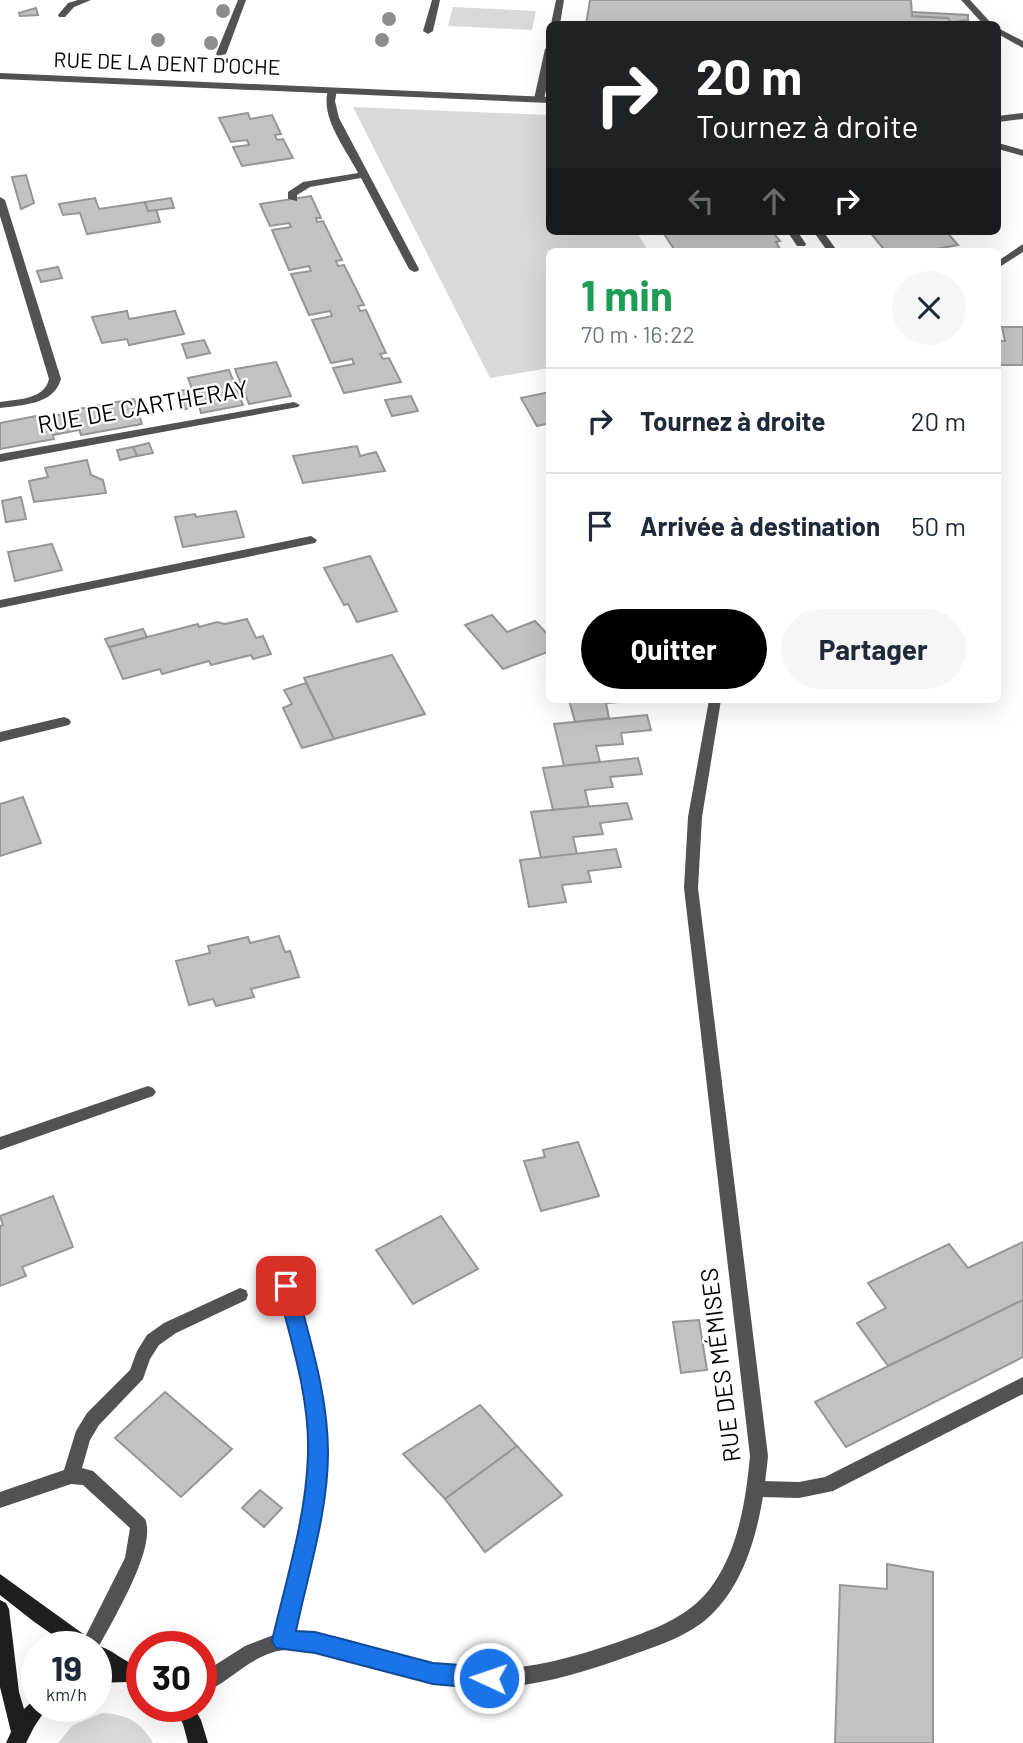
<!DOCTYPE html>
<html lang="fr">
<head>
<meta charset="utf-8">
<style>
	:root { --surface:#fff; --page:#f6f6f7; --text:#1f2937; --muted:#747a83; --line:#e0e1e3; --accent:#000 }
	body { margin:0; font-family:Barlow,sans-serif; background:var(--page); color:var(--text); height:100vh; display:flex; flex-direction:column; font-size:26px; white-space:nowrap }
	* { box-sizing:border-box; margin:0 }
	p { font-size:23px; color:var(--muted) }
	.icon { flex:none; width:38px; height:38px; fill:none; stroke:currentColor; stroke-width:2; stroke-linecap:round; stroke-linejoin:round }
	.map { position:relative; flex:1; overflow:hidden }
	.drawer { position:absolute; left:546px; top:248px; width:455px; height:455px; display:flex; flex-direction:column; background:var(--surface); border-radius:10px; box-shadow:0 7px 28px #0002 }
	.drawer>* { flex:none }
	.guide { position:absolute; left:546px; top:21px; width:455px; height:214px; border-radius:10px; box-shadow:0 7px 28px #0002; background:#202124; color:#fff; overflow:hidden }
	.speed { position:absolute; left:21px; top:1631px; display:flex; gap:14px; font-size:35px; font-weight:700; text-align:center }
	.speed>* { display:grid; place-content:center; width:91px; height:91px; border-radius:50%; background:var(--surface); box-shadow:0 7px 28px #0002; line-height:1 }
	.speed small { font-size:18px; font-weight:400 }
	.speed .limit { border:10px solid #d22; background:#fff; color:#111 }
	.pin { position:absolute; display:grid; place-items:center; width:60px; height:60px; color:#fff; margin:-30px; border-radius:14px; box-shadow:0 4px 10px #0006 }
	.me { position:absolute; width:77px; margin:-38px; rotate:273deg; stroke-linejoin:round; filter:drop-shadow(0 0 5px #0008) }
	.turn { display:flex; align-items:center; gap:24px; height:147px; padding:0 35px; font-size:32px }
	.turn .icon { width:91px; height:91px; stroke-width:2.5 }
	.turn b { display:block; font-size:49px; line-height:60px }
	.lanes { display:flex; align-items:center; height:66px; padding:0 35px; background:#0003; justify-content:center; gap:35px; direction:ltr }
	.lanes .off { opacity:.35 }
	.round { display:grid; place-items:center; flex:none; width:74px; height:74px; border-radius:37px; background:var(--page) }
	.summary { display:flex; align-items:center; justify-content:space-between; height:119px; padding:0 35px }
	h1 { font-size:42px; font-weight:700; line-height:52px; color:#1e9e55 }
	.primary-button { display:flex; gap:14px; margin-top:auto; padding:14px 35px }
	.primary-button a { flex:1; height:80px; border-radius:42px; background:var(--accent); color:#fff; font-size:28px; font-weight:700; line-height:80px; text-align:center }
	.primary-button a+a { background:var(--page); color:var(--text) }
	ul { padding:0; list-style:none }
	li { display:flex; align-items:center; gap:21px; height:105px; padding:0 35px; border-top:2px solid var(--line) }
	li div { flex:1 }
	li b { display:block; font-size:26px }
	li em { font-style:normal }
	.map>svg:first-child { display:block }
</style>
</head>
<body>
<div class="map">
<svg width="1023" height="1743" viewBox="0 0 1023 1743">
	<rect width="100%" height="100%" fill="#fff"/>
	<g fill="#d9d9d9">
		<polygon points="453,7 536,11 532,30 448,26"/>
		<polygon points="353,107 549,115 550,231 636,231 649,252 550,252 549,368 490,378"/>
		<path d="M102,1713C127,1714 141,1722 153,1743H58L73,1725Z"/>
	</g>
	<g fill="#c2c2c2" stroke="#969696" stroke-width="2">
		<polygon points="590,0 911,0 912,16 948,18 951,22 968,20 968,24 586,24"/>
		<polygon points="36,8 38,15 20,16 19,13"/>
		<polygon points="912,12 968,15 968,20 951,22 948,18 912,16"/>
		<polygon points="248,113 250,119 272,115 281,134 275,135 277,140 283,139 293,158 242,166 233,147 249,145 247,140 231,142 219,118"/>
		<polygon points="26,175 34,203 21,209 12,177"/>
		<polygon points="311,196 321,218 316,218 317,222 323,221 342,260 336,261 338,266 344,265 364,305 358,306 360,311 366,310 386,353 380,354 383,359 389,358 401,382 344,393 333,368 354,364 352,359 331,363 312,320 332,316 330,311 309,315 291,274 311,271 309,266 289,270 272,230 291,227 289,223 270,226 260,204"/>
		<polygon points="95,198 99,209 145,202 148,211 156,209 160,222 87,234 80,213 63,215 59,204"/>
		<polygon points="171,198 174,208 148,211 145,202"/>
		<polygon points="662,231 772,231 780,241 776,242 780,249 761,252 676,252"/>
		<polygon points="869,231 946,231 958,245 919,252 886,252"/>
		<polygon points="58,267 62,278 41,282 37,271"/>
		<polygon points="127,311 129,319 175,311 184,334 129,345 127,339 102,343 92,317"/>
		<polygon points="1002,327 1023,327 1023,365 998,365 998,341 1005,341"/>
		<polygon points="204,340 210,353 187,358 182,344"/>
		<polygon points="276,362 291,396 249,404 235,369"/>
		<polygon points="229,370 243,405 201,413 199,406 185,409 179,391 192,389 188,378"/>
		<polygon points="550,392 550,423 537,426 521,398"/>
		<polygon points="411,396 418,411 392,416 385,400"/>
		<polygon points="134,399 142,424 81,435 73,410"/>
		<polygon points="74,412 79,430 53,435 48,417"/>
		<polygon points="47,414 54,439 0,449 0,423"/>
		<polygon points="149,443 153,453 137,456 133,447"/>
		<polygon points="357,446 360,456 376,452 385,471 303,483 293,456"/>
		<polygon points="133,447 137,456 120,460 117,450"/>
		<polygon points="87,460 91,475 103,480 106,493 34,502 29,481 48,477 45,468"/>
		<polygon points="21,497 26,519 6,522 2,501"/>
		<polygon points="236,511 244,537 183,547 175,517 195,514 196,517"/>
		<polygon points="52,544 62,570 15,581 8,552"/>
		<polygon points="370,556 397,611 357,622 348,604 344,605 324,568"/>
		<polygon points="492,615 507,632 535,621 550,637 550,651 503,669 465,625"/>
		<polygon points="247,619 256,638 263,636 271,654 253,659 251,655 211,665 209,661 162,674 160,669 123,679 109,647 198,624 199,627 217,622 225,624"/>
		<polygon points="143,629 147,637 109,647 105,639"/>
		<polygon points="392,655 425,714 334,739 304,678"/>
		<polygon points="306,683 334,739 302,748 283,708 292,704 284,690"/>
		<polygon points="569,700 632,700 633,701 606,703 609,718 575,722"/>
		<polygon points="647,715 651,730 621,733 623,744 596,746 600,762 564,766 554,724"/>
		<polygon points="638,758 642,774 610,777 613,787 585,790 589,807 553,810 543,768"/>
		<polygon points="23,797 41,843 0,856 0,804"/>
		<polygon points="627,803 632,819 600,823 603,834 573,837 577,854 541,858 531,812"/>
		<polygon points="616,849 621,867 588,871 591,882 562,885 566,902 529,907 520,860"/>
		<polygon points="279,936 285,952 290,951 299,977 251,989 254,997 216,1006 213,999 189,1005 176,961 210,953 208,946 248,937 250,943"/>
		<polygon points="578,1142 599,1196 541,1211 524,1161 545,1157 543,1150"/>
		<polygon points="53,1196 73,1247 22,1267 26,1276 0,1286 0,1226 3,1225 0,1216"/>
		<polygon points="441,1216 478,1269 413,1304 376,1250"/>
		<polygon points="1023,1242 1023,1300 888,1366 857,1323 886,1308 868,1283 949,1244 968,1268"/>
		<polygon points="1023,1300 1023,1357 846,1447 815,1402"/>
		<polygon points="699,1320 707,1370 681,1373 673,1322"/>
		<polygon points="165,1392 232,1449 181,1497 115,1438"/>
		<polygon points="480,1405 517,1446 445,1499 403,1454"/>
		<polygon points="517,1446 562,1495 485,1552 445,1499"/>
		<polygon points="260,1490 282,1508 264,1527 242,1508"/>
		<polygon points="887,1564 933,1572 933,1743 835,1743 840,1585 887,1589"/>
	</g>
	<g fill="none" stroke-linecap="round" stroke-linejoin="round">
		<g fill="#525252" fill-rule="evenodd">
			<polygon points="78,0 91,0 74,7 65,17 59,17 58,15 68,3"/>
			<polygon points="238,0 246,0 226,54 218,56 216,54"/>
			<polygon points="432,0 440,0 433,31 428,34 423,31"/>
			<polygon points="556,0 564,0 560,24 551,24"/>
			<polygon points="550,46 550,72 544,99 539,102 534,99 545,49"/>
			<path d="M329,88L337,90L335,101L339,118L419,269L418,271L414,272L409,269L361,178L310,187L297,195V201L288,199V192L303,182L358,173C346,149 318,115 329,88Z"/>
			<polygon points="787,231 797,231 806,244 805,246 797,246"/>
			<polygon points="813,231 823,231 838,252 828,252"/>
			<polygon points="64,717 69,719 71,722 69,725 0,742 0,732"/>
			<polygon points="148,1086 153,1088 156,1092 153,1096 0,1150 0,1137"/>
			<path d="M240,1288L246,1290L248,1295L246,1300L176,1333L159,1345L150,1359L143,1379L99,1425L90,1440L82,1468L93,1471L145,1519C158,1548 110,1624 96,1652V1647H80L125,1558L130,1528L83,1485L71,1484L0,1508V1492L64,1470L76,1431L87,1413L130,1370L137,1351L147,1335L164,1323Z"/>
			<polygon points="1023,1377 1023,1394 833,1491 799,1498 757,1497 751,1495 748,1489 751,1483 757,1481 799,1482 825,1477"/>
		</g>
		<g fill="#525252" fill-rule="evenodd">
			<polygon points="961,0 970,0 992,24 983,24"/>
			<polygon points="998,28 1023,41 1023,48 998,34"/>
			<polygon points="0,73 550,97 550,103 0,79"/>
			<polygon points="1023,113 1023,119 998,122 998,116"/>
			<polygon points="998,143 1023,150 1023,156 998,149"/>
			<path d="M0,197L5,200L61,379C54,405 22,405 0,408V402C18,399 44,400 49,379L0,216Z"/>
			<polygon points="1023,244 1023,252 998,268 998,261"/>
			<polygon points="294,402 300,405 298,407 0,462 0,454"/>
			<polygon points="311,536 317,540 315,543 0,608 0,600"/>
			<path d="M709,700H721L702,817L698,888L768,1456C763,1509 752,1575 712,1614C691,1635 660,1645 632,1655C571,1677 512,1695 446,1685C393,1677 340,1645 285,1650C252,1653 231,1682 201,1694V1674L245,1646L276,1634C294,1560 316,1483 307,1406C302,1365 289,1326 278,1286L280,1281L286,1279L292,1281L294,1286C305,1325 318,1365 324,1405C334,1482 312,1558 294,1632C346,1631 394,1659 445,1667C506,1676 564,1661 621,1641C657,1628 692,1616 714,1583C739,1546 746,1499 750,1456L684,888L688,817Z"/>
		</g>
		<g fill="#1f1f1f" fill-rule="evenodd">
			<path d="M0,1574L93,1641L94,1645C111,1647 124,1663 142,1668V1686L127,1682L96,1683V1647H70L33,1621L0,1595Z"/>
			<polygon points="0,1600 6,1603 9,1609 19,1692 24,1709 37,1697 37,1706 48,1706 34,1727 26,1743 6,1743 11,1732 0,1687"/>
			<polygon points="173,1706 193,1706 201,1720 208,1743 188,1743 183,1724"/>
		</g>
	</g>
	<g fill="#8d8d8d">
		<circle cx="223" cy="11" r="7"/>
		<circle cx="389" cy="19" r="7"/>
		<circle cx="158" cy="40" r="7"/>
		<circle cx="382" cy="40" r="7"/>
		<circle cx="211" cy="43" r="7"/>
	</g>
	<path fill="#1a73e8" stroke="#114b97" stroke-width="2" d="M286,1278L293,1280L296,1286C310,1341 328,1395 328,1453C328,1512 308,1573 296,1631L315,1632L433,1663L489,1667L496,1671L499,1678L496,1686L489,1689L433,1684L315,1653L276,1648L272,1641C286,1580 306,1518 308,1455C310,1398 291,1341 277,1286L280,1280Z"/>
	<g text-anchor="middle" stroke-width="5" stroke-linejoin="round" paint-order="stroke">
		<g font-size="21" fill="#000" stroke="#fff">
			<text transform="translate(167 64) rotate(2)" y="7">RUE DE LA DENT D'OCHE</text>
		</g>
		<g font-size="24" fill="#000" stroke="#fff">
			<text transform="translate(143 407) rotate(-10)" y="8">RUE DE CARTHERAY</text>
			<text transform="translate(721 1365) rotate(-97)" y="8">RUE DES MÉMISES</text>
		</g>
	</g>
</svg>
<div class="speed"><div>19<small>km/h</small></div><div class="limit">30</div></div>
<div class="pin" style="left:286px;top:1286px;background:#d93025"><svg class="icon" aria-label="arrive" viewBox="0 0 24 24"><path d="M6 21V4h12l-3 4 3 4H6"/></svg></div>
<svg class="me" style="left:489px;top:1678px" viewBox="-20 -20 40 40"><circle r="17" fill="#1a73e8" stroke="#fff" stroke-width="3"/><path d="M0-11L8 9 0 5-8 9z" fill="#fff"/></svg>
<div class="guide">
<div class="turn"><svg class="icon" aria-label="right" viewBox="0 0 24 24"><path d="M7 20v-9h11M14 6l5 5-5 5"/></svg><div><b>20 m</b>Tournez à droite</div></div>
<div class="lanes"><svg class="icon off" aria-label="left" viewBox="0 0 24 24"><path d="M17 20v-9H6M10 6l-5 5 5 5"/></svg><svg class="icon off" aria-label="ahead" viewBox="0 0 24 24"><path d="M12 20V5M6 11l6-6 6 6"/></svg><svg class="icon" aria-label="right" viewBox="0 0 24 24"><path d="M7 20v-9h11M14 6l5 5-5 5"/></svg></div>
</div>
<section class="drawer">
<div class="summary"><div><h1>1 min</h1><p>70 m · 16:22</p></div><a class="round"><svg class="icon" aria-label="close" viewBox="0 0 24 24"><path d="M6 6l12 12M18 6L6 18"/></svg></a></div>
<ul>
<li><svg class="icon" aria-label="right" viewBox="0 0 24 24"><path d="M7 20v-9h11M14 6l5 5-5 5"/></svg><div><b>Tournez à droite</b></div><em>20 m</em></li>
<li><svg class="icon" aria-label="arrive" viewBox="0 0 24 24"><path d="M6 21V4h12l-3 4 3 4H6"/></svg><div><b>Arrivée à destination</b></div><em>50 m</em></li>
</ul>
<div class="primary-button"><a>Quitter</a><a>Partager</a></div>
</section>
</div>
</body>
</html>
